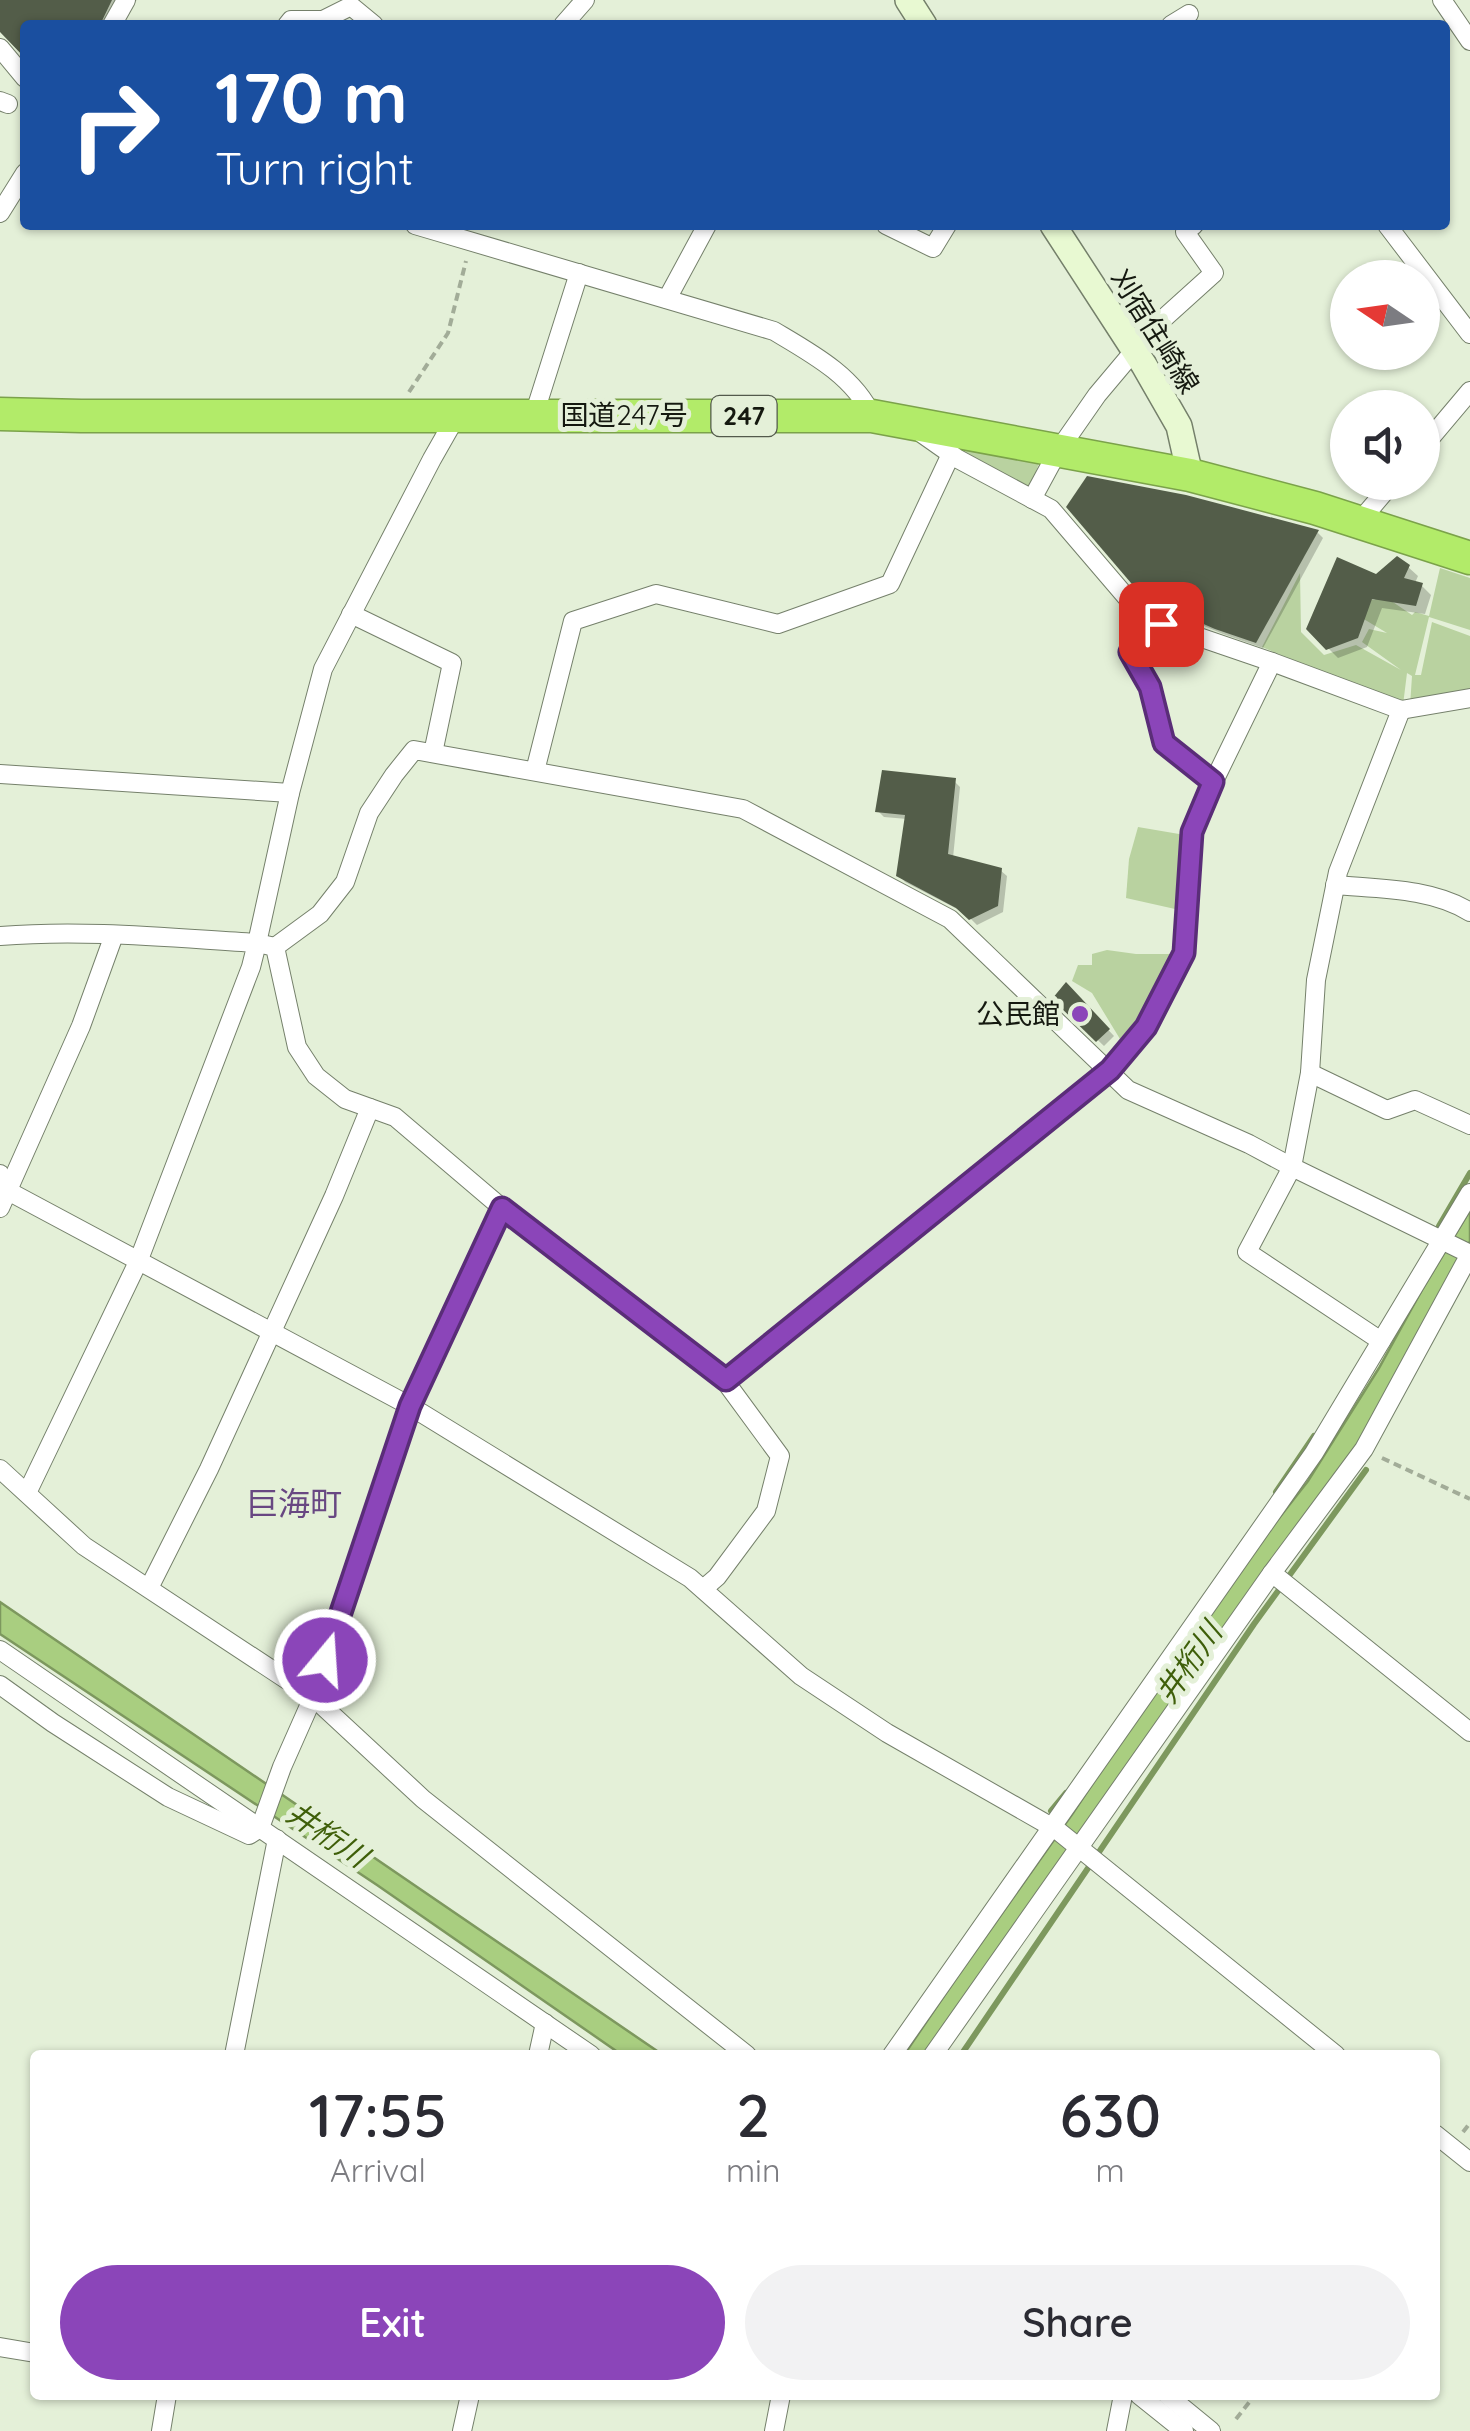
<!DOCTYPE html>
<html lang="en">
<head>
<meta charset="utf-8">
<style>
	:root { --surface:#fff; --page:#f2f2f3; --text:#2b2b33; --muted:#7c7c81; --accent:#8b45b9 }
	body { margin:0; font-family:Quicksand,"Noto Sans JP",sans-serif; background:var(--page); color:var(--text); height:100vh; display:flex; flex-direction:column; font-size:38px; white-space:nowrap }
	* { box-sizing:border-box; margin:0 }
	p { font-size:32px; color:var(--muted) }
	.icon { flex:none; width:55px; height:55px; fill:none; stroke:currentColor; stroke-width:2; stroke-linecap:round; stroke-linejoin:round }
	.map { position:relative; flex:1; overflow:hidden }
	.sheet { position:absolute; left:30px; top:2050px; width:1410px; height:350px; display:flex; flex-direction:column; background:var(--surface); border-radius:10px; box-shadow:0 2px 8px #0004 }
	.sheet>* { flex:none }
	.guide { position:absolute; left:20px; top:20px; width:1430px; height:210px; border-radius:10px; box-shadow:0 2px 8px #0004; background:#1a4fa0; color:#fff; overflow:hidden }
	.needle { width:65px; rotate:283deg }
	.controls { position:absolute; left:1330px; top:260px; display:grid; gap:20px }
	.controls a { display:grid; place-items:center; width:110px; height:110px; border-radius:50%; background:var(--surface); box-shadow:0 2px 8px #0004; font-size:50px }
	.pin { position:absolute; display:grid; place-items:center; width:85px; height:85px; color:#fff; margin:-42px; border-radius:20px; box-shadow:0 5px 15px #0006 }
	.me { position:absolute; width:110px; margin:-55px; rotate:18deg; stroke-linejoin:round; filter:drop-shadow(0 0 8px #0008) }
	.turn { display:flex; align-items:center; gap:35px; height:210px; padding:0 30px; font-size:45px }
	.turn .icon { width:130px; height:130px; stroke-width:2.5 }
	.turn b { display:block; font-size:70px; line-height:85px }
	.eta { display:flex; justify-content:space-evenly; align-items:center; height:170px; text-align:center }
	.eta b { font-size:60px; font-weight:600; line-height:70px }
	.cta { display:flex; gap:20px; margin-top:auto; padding:20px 30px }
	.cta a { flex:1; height:115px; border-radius:60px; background:var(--accent); color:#fff; font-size:40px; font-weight:600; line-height:115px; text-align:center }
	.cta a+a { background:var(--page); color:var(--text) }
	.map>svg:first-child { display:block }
</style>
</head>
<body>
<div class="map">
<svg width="1470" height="2431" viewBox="0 0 1470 2431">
	<rect width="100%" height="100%" fill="#e4f0d8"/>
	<g fill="#b9d2a0">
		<polygon points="953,446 1040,460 1030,489"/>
		<polygon points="1440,568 1470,578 1470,630 1429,617 1415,675 1421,675 1432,622 1470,636 1470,690 1410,706 1412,676 1407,673 1403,705 1397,706 1262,647 1300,573 1301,632 1324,655 1356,645 1401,670 1362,642 1369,629 1387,633 1342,606 1345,593 1374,600 1384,596 1412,615 1415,612 1429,616"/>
		<polygon points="1138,827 1185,835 1184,911 1126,898 1129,859"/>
		<polygon points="1107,950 1136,954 1173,954 1150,1004 1120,1039 1092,993 1072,981 1078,965 1092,965 1092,954"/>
	</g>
	<g fill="#a9ce80" stroke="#7d985e" stroke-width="2.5">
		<polygon points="1470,1210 1470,1241 1359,1448 926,2055 904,2055 954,1981 1073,1813 1137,1716 1250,1555 1308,1481 1379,1368 1423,1288"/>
		<polygon points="0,1602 663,2055 622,2055 377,1885 0,1634"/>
	</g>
	<g fill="#0003">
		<polygon points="0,0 137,0 128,7 118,25 25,25 25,55 0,28"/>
		<polygon points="1317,532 1323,538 1263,648 1223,634 1162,608 1146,595"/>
		<polygon points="1408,567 1418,576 1415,583 1421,585 1431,595 1425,614 1382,608 1367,647 1338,658 1309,629 1377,577"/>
		<polygon points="954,781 960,787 953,858 1000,870 1007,876 1003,912 977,925 965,913 905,882 899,875 907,819 884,817 878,811"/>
		<polygon points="1067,986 1114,1036 1104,1046 1055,999"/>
	</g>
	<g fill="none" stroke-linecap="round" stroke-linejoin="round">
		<g stroke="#7d985e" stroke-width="6">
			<polyline points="1439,1226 1470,1173"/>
			<polyline points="1276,1492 1314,1436"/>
			<polyline points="1051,1811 1066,1793"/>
			<polyline points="961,2055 1254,1624 1366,1470"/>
		</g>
	</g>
	<g fill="#535d49">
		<polygon points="0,0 112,0 100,25 25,25 25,58 0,32"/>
		<polygon points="1087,476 1186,495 1319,530 1256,643 1215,629 1153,602 1137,590 1066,507"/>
		<polygon points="1397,556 1410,565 1404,578 1423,583 1416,606 1372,599 1358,638 1326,650 1306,629 1337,557 1376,574"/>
		<polygon points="882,770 956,778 948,854 1002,868 998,906 969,920 956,908 896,876 905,815 875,812"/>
		<polygon points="1066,982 1110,1029 1096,1042 1052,999"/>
	</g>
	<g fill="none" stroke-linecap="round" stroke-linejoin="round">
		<defs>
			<g id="street">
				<polyline points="1442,0 1470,41"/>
				<polyline points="112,25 126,0"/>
				<polyline points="287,25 291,20 323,20 351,6 374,25"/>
				<polyline points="563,25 585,0"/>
				<polyline points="1171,25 1189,14"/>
				<polyline points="0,48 25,78"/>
				<polyline points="0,101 8,104"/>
				<polyline points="0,213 25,173"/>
				<path d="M415,225L774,331C811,353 854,376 872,416"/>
				<polyline points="886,225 933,248 947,225"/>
				<polyline points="1387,225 1470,334"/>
				<polyline points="667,299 707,225"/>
				<polyline points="1132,347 1214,273 1185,232 1194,225"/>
				<polyline points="457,415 432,459 323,669 290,793 257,943 275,947 297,1047 316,1076 345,1099 395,1117 502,1208 726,1380 1110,1070 1146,1027 1184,953 1192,832 1213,783 1272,662"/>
				<polyline points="534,415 579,273"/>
				<polyline points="921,433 958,459 1051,509 1128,599 1161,624 1272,662 1401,710 1470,698"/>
				<polyline points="1422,448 1470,391"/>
				<polyline points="1032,499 1058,451 1097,395 1134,351"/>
				<polyline points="1359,522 1393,482"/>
				<polyline points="351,614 452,663 433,753"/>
				<polyline points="1149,615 1130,652 1150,687 1164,743 1213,783"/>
				<polyline points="535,771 573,621 656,594 778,624 890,584 951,454"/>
				<polyline points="0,774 290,793"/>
				<path d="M1335,885C1380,889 1431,888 1470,912"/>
				<path d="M0,936C85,929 172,938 257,943L251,967L138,1262L27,1493"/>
				<polyline points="275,947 320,914 345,882 369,813 394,775 414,750 743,809 950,919 1128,1090 1249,1144 1292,1167 1470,1254 1364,1449 1272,1573 933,2055"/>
				<polyline points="1310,1073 1387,1110 1415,1100 1470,1125"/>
				<polyline points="0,1174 8,1191 410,1406 690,1578 801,1676 887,1733 1057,1830 1336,2055"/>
				<polyline points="0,1208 81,1026 114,935"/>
				<polyline points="1381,1341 1247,1252 1292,1167 1310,1073 1316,980 1338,872 1401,710"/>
				<polyline points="0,1469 84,1546 313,1697 423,1799 747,2055"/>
				<polyline points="1272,1573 1470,1732"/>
				<polyline points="149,1588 209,1469 334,1196 370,1108"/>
				<polyline points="703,1589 717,1577 766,1511 780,1456 722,1377"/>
				<polyline points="0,1650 591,2055"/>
				<polyline points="0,1685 53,1723 168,1797 249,1835 260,1828 282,1767 313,1697 410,1406 502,1208"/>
				<polyline points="234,2055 277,1839"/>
				<polyline points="538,2055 545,2023"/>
				<polyline points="892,2055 1314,1453 1470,1193"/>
				<polyline points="1435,2134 1470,2162"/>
				<polyline points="0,2347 35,2353"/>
				<polyline points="1139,2395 1184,2431"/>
				<polyline points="1167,2395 1211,2431"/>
				<polyline points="161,2431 167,2395"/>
				<polyline points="462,2431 470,2395"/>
				<polyline points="774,2431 781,2395"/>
				<polyline points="1116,2431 1123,2395"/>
			</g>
			<g id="secondary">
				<polyline points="908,0 924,25"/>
				<polyline points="1053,225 1144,365 1179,426 1190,475"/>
			</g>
			<polyline id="highway" points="0,414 81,416 872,416 1190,475 1315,508 1470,558"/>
		</defs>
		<use href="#street" stroke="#75806b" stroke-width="20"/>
		<use href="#secondary" stroke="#75806b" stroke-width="28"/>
		<use href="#highway" stroke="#7ba24a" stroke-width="35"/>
		<g stroke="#a2ac98" stroke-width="4" stroke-dasharray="8 5" stroke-linecap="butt">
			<polyline points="409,392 448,333 466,261"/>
			<polyline points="1382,1458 1470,1499"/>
			<polyline points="1463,2132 1470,2123"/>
			<polyline points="1236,2419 1255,2395"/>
		</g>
		<use href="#street" stroke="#fff" stroke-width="18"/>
		<use href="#secondary" stroke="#e8f9d2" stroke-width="25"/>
		<use href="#highway" stroke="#b2eb69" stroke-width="32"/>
	</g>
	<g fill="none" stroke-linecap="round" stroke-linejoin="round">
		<defs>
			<polyline id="route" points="325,1660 410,1406 502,1208 726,1380 1110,1070 1146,1027 1184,953 1192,832 1213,782 1164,743 1150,687 1130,652 1150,615 1161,624"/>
		</defs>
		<use href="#route" stroke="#5a2d78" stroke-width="25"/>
		<use href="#route" stroke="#8b45b9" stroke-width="18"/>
	</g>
	<circle fill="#8b45b9" stroke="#e4f0d8" stroke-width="4" cx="1080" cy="1014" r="10"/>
	<g text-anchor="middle" stroke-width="10" stroke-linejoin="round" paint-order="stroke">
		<rect fill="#e4f0d8" stroke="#535a4c" stroke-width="2.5" x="711.5" y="396" width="65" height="40" rx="8"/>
		<g font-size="25" font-weight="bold" fill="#151910">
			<text x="744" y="425">247</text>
		</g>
		<g font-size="28" fill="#151910" stroke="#e4f0d8">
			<text transform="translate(1155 331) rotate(58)" y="10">刈宿住崎線</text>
			<text x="624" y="425">国道247号</text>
		</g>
		<g font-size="28" fill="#151910" stroke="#e4f0d8" text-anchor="end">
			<text x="1060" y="1024">公民館</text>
		</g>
		<g font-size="30" font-style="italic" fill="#3f5f0a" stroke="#e4f0d8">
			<text transform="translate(1189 1663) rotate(-55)" y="10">井桁川</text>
			<text transform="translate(327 1835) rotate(34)" y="10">井桁川</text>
		</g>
		<g font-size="32" fill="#684782" stroke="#e4f0d8">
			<text x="294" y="1515">巨海町</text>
		</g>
	</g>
</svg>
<div class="controls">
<a><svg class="needle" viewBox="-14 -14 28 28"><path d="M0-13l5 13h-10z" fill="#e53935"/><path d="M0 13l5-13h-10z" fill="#7c7c81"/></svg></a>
<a><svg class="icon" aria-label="sound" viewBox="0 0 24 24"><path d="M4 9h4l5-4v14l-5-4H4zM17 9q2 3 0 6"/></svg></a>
</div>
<div class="pin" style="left:1161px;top:624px;background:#d93025"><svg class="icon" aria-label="arrive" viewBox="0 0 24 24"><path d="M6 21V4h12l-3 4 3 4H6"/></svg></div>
<svg class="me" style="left:325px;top:1660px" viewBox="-20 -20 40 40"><circle r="17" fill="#8b45b9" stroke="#fff" stroke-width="3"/><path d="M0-11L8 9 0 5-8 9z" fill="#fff"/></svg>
<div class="guide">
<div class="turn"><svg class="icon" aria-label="right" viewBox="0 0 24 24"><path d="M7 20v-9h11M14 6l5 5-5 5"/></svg><div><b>170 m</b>Turn right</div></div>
</div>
<section class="sheet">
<div class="eta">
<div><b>17:55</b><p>Arrival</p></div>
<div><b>2</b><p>min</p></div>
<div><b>630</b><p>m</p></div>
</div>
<div class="cta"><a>Exit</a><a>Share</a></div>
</section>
</div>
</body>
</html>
